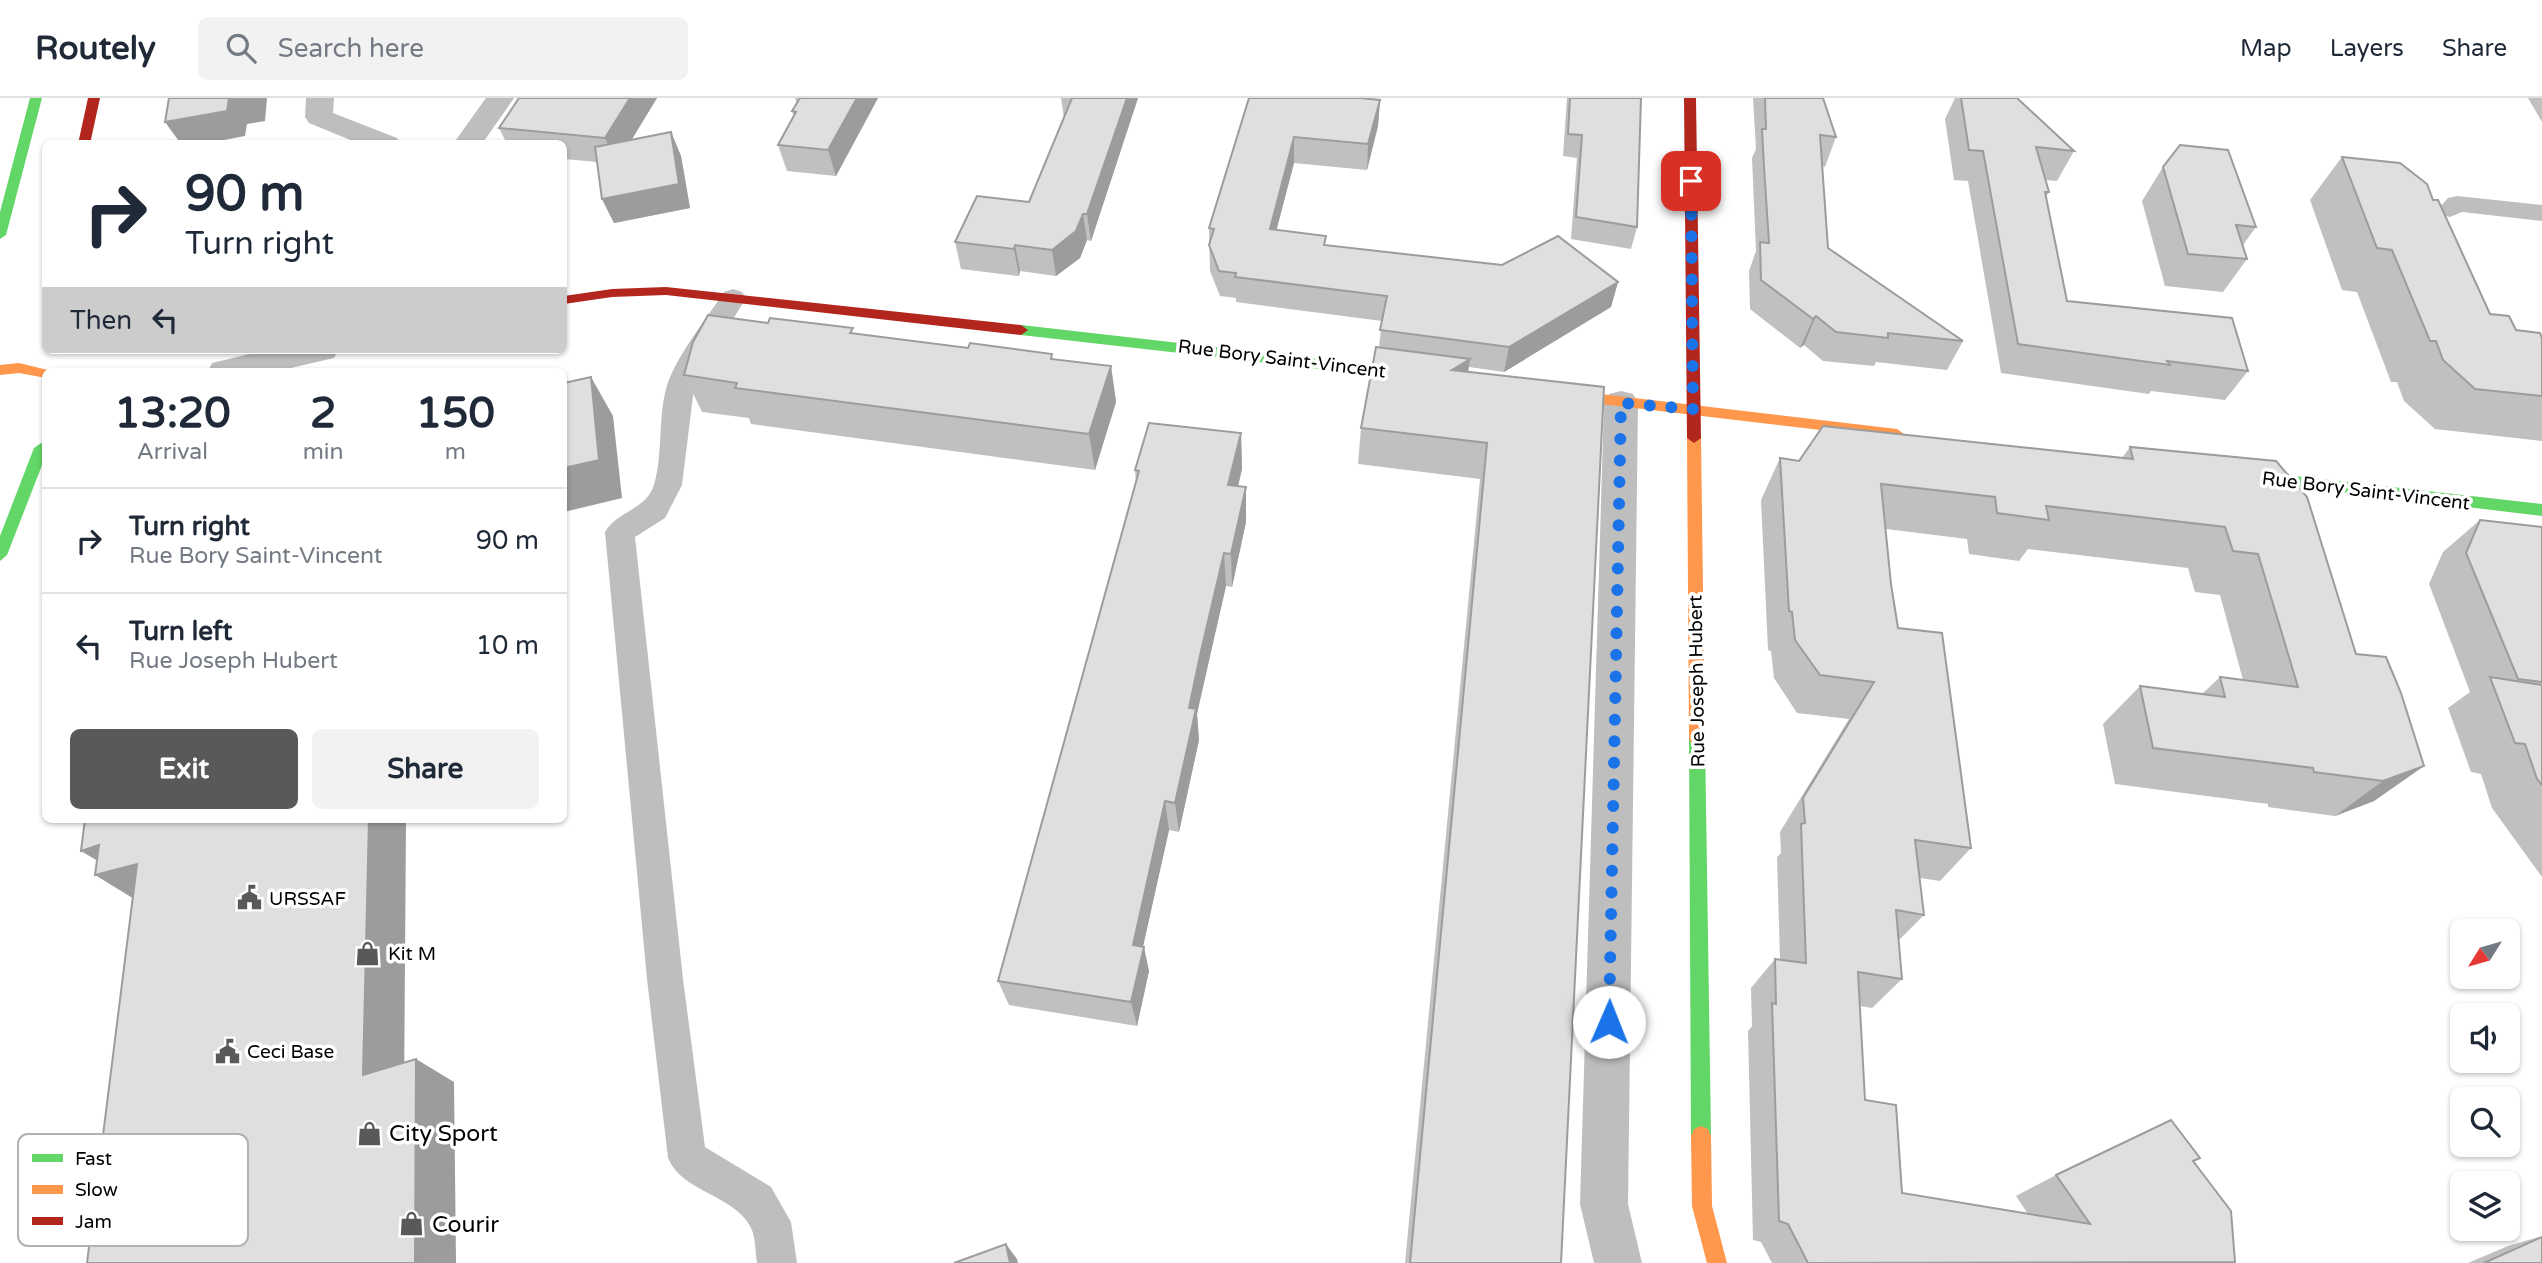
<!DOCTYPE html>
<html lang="en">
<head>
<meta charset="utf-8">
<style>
	:root { --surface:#fff; --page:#f2f2f3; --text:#1f2937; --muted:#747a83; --line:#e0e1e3; --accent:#595959 }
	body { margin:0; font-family:"Varela Round",sans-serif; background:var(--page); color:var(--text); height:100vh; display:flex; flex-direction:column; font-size:26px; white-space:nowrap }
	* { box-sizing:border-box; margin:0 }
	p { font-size:23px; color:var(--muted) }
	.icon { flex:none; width:38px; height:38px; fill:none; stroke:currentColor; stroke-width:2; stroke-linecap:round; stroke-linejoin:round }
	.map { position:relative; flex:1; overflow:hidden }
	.sheet { position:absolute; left:42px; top:270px; width:525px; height:455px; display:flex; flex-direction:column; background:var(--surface); border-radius:10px; box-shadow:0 2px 5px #0004 }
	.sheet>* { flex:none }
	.hud { position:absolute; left:42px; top:42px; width:525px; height:214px; border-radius:10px; box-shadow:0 2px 5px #0004; background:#fff; color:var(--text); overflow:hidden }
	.needle { width:46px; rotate:233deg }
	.fabs { position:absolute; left:2450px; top:821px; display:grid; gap:14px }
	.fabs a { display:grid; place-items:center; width:70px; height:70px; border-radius:10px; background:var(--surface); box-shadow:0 2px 5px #0004; font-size:35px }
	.pin { position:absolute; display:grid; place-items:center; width:60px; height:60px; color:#fff; margin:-30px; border-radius:14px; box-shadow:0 4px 10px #0006 }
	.me { position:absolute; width:77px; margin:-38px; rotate:1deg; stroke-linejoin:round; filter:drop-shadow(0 0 5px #0008) }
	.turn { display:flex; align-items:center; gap:24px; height:147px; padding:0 28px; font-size:32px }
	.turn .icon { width:91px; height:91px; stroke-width:2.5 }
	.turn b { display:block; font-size:49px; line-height:60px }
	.then { display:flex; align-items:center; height:66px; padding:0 28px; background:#0003; gap:14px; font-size:26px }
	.eta { display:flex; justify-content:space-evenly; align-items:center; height:119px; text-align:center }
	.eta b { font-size:42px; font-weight:700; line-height:49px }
	.primary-button { display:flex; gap:14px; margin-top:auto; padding:14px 28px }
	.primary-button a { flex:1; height:80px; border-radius:10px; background:var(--accent); color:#fff; font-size:28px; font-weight:700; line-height:80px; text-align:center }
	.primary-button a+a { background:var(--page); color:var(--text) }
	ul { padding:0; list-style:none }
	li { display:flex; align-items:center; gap:21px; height:105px; padding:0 28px; border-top:2px solid var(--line) }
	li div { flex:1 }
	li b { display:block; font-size:26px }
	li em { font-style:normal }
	header { display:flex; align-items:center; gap:42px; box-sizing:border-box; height:98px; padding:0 35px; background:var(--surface); border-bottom:2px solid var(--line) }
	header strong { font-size:33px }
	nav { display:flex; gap:38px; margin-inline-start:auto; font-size:24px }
	.search { width:490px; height:63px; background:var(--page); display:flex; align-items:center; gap:18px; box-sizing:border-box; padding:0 24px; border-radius:10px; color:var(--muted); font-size:26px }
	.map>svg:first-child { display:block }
</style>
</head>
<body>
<header>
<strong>Routely</strong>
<div class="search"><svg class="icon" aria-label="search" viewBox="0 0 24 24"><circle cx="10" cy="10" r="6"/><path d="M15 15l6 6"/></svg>Search here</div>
<nav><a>Map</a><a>Layers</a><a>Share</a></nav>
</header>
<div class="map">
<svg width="2542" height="1165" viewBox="0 0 2542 1165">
	<rect width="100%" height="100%" fill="#fff"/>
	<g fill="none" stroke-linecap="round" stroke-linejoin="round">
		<g fill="#bebebe" fill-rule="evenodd">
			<polygon points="2457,98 2542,107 2542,123 2462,114 2450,119 2441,117 2438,111 2448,100"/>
			<path d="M733,191L742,194L746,200L705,267L694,290L682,387L665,420L635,439L683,881L705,1049L771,1089L791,1124L797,1165H757C755,1153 756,1138 750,1128C732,1096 682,1094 668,1060L647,881L605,434C617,413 646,412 654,387C663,356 658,321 666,291C675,259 706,222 724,194Z"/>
		</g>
		<g fill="#bebebe" fill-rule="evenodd">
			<polygon points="306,0 334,0 333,15 397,40 401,46 360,46 309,25 305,19"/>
			<polygon points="486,0 514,0 482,46 453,46"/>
			<polygon points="267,252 338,252 334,260 278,273 208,273 212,265"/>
			<polygon points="1621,293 1633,296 1638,305 1628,1106 1642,1165 1594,1165 1580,1106 1604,305 1609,296"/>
		</g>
		<g fill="#63d668" fill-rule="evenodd">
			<polygon points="30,0 42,0 6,137 0,141 0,114"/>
			<polygon points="1021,227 1425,273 1432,278 1425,283 1021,237 1014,232"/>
			<polygon points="41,345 46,346 46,357 7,457 0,463 0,438 34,350"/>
			<polygon points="2242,372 2542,406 2542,418 2242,382 2235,377"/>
			<polygon points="1697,633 1703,635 1705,640 1711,1038 1708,1045 1701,1048 1694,1045 1691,1038 1689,640 1691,635"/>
		</g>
		<g fill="#ff974d" fill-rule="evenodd">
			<polygon points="19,265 52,273 46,273 46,280 19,275 0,277 0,267"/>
			<polygon points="1550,290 1897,331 1904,336 1897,341 1550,300 1543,295"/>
			<polygon points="1694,335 1701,340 1705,640 1703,645 1697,647 1691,645 1689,640 1687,340"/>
			<polygon points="1701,1028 1708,1031 1711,1038 1712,1108 1727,1165 1707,1165 1692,1108 1691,1038 1694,1031"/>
		</g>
		<g fill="#b3261e" fill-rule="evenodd">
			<polygon points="88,0 100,0 90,46 78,46"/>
			<polygon points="1684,0 1696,0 1701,340 1694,345 1687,340"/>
			<polygon points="666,189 1021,227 1028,232 1021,237 666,197 612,199 564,206 564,198 612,191"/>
		</g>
	</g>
	<g fill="#c0c0c0">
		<polygon points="519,0 657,0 631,42 671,34 681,58 690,110 614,125 602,101 597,64 564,61 564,46 507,46 499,30"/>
		<polygon points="795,0 878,0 836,78 787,73 778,47 794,19 792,13 797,6"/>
		<polygon points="1061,0 1138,0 1091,143 1087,142 1080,160 1056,178 1020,173 1019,178 961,171 955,144 1029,104 1064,20"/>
		<polygon points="1249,0 1380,2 1378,28 1367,72 1294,65 1276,132 1325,147 1618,184 1611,209 1504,274 1469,269 1468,274 1604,289 1561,1165 1405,1165 1480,381 1358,366 1361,330 1379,249 1382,223 1236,204 1236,200 1220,198 1210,173 1209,130"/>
		<polygon points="1567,0 1641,0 1637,129 1631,151 1571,141 1577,60 1563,58"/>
		<polygon points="1753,0 1823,0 1836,39 1825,69 1822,68 1828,150 1963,243 1947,272 1876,264 1874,268 1823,263 1804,247 1800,250 1750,211 1749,173 1756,153 1752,60 1756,51"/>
		<polygon points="1955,0 2017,0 2074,53 2057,83 2045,82 2049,94 2046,99 2067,203 2248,273 2225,302 2151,293 2149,296 2001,275 1968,83 1954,82 1945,21"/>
		<polygon points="2528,0 2542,0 2542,24"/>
		<polygon points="2342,59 2433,102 2490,216 2516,232 2542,240 2542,343 2435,331 2404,303 2397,284 2391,284 2357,194 2342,192 2310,102"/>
		<polygon points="2163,69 2256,129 2243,147 2247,161 2223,194 2165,188 2142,103"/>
		<polygon points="768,225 1111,268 1116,304 1095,372 751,326 749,320 702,314 684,277"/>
		<polygon points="1241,335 1242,371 1238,388 1246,424 1232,489 1226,488 1203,585 1197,616 1199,642 1179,734 1169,732 1143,848 1149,873 1137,928 1009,907 998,883 1136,385 1135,372"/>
		<polygon points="2130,349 2276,363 2356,556 2424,668 2374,703 2335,718 2268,709 2268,706 2115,686 2103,626 2140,588 2202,596 2220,579 2243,582 2220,497 2195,494 2188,470 2028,451 2019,463 1969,456 1967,441 1886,431 1891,486 1898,530 1971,750 1940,783 1920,780 1924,817 1898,843 1902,881 1872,910 1860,908 1865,1002 1902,1095 2028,1116 2016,1098 2056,1077 2193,1063 2234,1165 1772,1165 1761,1144 1753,1142 1748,933 1752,928 1751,890 1775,861 1780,861 1777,759 1781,755 1780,734 1849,621 1797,615 1774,580 1771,553 1768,552 1761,402 1780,360 1799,363 2122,360"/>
		<polygon points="2480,422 2542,429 2542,779 2492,710 2481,676 2471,674 2448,610 2470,594 2429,486 2443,454"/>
		<polygon points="2542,1138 2542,1165 2468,1165 2508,1148"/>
	</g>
	<g fill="#9c9c9c">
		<polygon points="237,0 267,0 265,23 247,26 245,38 203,46 181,46 165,24 229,1"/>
		<polygon points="630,0 657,0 617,66 605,40"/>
		<polygon points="857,0 878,0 836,78 828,52"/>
		<polygon points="1127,0 1138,0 1091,143 1087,116"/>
		<polygon points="1380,2 1378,28 1367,72 1368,46"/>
		<polygon points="671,34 681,58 690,110 614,125 602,101"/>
		<polygon points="1294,39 1294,65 1270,157 1270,131"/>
		<polygon points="1083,116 1087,142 1080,160 1056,178 1052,152"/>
		<polygon points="1015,147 1020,173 1019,178 1014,151"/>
		<polygon points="1618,184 1611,209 1504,274 1509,249"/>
		<polygon points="1816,218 1804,247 1800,250 1813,221"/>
		<polygon points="1470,261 1464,298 1452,272"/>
		<polygon points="1111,268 1116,304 1095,372 1089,336"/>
		<polygon points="591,279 613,318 622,400 564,414 564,370"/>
		<polygon points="1241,335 1242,371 1230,422 1228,387"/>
		<polygon points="1246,389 1246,424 1232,489 1231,456"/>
		<polygon points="1224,455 1226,488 1197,616 1199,642 1179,734 1175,705 1189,610 1201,553"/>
		<polygon points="2424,668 2374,703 2335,718 2383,683"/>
		<polygon points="1165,703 1169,732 1138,871 1133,847"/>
		<polygon points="369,721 406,721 404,1000 363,977"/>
		<polygon points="99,747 137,766 144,807 95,777 113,772 81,753"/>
		<polygon points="1144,849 1149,873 1137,928 1131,904"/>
		<polygon points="416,961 454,984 456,1165 415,1165"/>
		<polygon points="1006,1146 1017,1161 1018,1165 1010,1165"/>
	</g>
	<g fill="#dfdfdf" stroke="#9c9c9c" stroke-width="2">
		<polygon points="169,0 237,0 229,1 227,13 165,24"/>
		<polygon points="519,0 630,0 605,40 499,30"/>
		<polygon points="800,0 857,0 828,52 778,47 796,14 792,13"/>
		<polygon points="1072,0 1127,0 1087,116 1083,116 1076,133 1052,152 1015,147 1014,151 955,144 977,98 1029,104"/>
		<polygon points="1249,0 1360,0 1380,2 1368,46 1294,39 1270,131 1326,138 1324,147 1502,167 1558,138 1618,184 1509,249 1380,232 1387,198 1235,179 1236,175 1219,173 1209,147 1214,131 1209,130"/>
		<polygon points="1570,0 1641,0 1637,129 1576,119 1582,37 1568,36"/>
		<polygon points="1765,0 1823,0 1836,39 1820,37 1828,150 1963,243 1888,235 1888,240 1836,234 1816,218 1813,221 1761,182 1760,144 1769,145 1764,69 1762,31 1766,31"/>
		<polygon points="1961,0 2017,0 2074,53 2036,49 2049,94 2045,94 2067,203 2232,220 2248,273 2167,263 2170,267 2018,246 1983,53 1969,52"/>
		<polygon points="671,34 679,86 602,101 595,49"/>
		<polygon points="2180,47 2228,52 2256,129 2236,127 2247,161 2188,156 2163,69"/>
		<polygon points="2342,59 2400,65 2427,86 2433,102 2438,102 2490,216 2509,218 2516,232 2540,235 2542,240 2542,298 2475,291 2443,262 2436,243 2430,243 2392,152 2377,150"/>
		<polygon points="708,217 768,225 770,220 853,230 850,235 968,250 970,245 1052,256 1051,261 1111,268 1089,336 735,290 737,285 684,277 693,244"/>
		<polygon points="1376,249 1470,261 1452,272 1604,289 1561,1165 1410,1165 1487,345 1361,330"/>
		<polygon points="591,279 599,362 564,370 564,285"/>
		<polygon points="1149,325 1241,335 1228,387 1246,389 1231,456 1224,455 1201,553 1189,610 1196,611 1175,705 1165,703 1133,847 1144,849 1131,904 998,883 1139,373 1135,372"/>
		<polygon points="1823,328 2133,361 2130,349 2276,363 2307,399 2356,556 2386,559 2401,595 2424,668 2383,683 2314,674 2313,670 2153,650 2140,588 2225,599 2220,579 2298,589 2258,456 2233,453 2225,429 2046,408 2049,422 1997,415 1995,399 1881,386 1891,486 1898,530 1942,535 1971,750 1915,742 1924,817 1896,812 1902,881 1858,874 1865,1002 1896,1007 1902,1095 2090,1126 2056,1077 2171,1022 2200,1060 2193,1063 2231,1113 2235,1164 1808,1165 1788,1126 1779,1123 1772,905 1776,906 1775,861 1806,865 1801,726 1805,725 1803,700 1874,584 1820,577 1795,542 1792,514 1789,513 1780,360 1799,363"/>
		<polygon points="2480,422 2542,429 2542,584 2518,581 2466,455"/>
		<polygon points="2490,579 2542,587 2542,687 2537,681 2525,646 2515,645"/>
		<polygon points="85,721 369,721 363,977 416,961 415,1165 87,1165 137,766 95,777 99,747 81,753"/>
		<polygon points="2542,1139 2542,1165 2484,1165"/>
		<polygon points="1006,1146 1010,1165 954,1165"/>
	</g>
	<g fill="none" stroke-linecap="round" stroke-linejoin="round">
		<polyline stroke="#1a73e8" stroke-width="12" stroke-dasharray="0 21.6" points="1609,924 1621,305 1693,311 1691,83"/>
	</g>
	<defs>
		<symbol id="civic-bare" viewBox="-9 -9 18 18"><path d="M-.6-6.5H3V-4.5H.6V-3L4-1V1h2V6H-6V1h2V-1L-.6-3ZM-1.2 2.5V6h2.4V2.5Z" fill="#595959" stroke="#fff" stroke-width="2.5" paint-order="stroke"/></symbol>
		<symbol id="shop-bare" viewBox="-9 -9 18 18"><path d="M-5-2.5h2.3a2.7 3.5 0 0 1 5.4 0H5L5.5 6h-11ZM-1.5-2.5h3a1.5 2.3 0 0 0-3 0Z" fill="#595959" stroke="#fff" stroke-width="2.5" paint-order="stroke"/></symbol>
	</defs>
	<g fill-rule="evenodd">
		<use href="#civic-bare" x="232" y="782" width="35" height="35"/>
		<use href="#shop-bare" x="350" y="838" width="35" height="35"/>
		<use href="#civic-bare" x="210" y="936" width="35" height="35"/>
		<use href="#shop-bare" x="352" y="1018" width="35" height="35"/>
		<use href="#shop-bare" x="394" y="1108" width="35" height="35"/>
	</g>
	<g text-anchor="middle" stroke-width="7" stroke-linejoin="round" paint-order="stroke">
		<g font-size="19" fill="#000" stroke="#fff">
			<text transform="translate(1282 260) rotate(7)" y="7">Rue Bory Saint-Vincent</text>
			<text transform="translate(2366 392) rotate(7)" y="7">Rue Bory Saint-Vincent</text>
			<text transform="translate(1696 583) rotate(-91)" y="7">Rue Joseph Hubert</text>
		</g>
		<g font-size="19" fill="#000" stroke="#fff" text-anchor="start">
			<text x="269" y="807">URSSAF</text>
			<text x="388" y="862">Kit M</text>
			<text x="247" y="960">Ceci Base</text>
		</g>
		<g font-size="23" fill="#000" stroke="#fff" text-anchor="start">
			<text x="389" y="1043">City Sport</text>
			<text x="432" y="1134">Courir</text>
		</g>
	</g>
	<rect x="18" y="1036" width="230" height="112" rx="10" fill="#fff" stroke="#b2b2b2" stroke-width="2"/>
	<rect x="32" y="1056" width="31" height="8" fill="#63d668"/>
	<rect x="32" y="1087" width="31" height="9" fill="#ff974d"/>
	<rect x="32" y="1119" width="31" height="8" fill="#b3261e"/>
	<g font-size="19" fill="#000">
		<text x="75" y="1067">Fast</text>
		<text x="75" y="1098">Slow</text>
		<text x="75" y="1130">Jam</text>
	</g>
</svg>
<div class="fabs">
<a><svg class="needle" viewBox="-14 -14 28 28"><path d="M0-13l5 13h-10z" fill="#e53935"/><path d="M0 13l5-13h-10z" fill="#747a83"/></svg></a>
<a><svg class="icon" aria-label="sound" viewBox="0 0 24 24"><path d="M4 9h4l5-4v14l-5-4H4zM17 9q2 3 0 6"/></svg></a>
<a><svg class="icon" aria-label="search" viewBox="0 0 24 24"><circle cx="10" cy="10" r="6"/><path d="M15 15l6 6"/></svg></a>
<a><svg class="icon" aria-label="layers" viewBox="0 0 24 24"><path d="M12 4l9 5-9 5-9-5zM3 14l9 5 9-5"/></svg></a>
</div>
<div class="pin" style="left:1691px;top:83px;background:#d93025"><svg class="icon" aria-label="arrive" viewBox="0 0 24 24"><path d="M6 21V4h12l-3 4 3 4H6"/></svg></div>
<svg class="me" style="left:1609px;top:924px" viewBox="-20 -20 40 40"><circle r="19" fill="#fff"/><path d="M0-13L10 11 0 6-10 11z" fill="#1a73e8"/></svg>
<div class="hud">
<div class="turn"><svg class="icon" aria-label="right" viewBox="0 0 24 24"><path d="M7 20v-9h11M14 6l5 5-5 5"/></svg><div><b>90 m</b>Turn right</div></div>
<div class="then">Then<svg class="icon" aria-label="left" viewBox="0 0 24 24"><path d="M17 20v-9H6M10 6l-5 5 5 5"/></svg></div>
</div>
<section class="sheet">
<div class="eta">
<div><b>13:20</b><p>Arrival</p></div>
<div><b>2</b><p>min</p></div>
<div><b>150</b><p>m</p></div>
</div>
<ul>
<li><svg class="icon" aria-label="right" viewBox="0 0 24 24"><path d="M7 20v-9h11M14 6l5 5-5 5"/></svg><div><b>Turn right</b><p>Rue Bory Saint-Vincent</p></div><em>90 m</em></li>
<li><svg class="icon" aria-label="left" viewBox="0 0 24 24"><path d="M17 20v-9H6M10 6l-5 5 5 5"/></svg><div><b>Turn left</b><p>Rue Joseph Hubert</p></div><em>10 m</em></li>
</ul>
<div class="primary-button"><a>Exit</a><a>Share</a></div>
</section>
</div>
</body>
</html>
